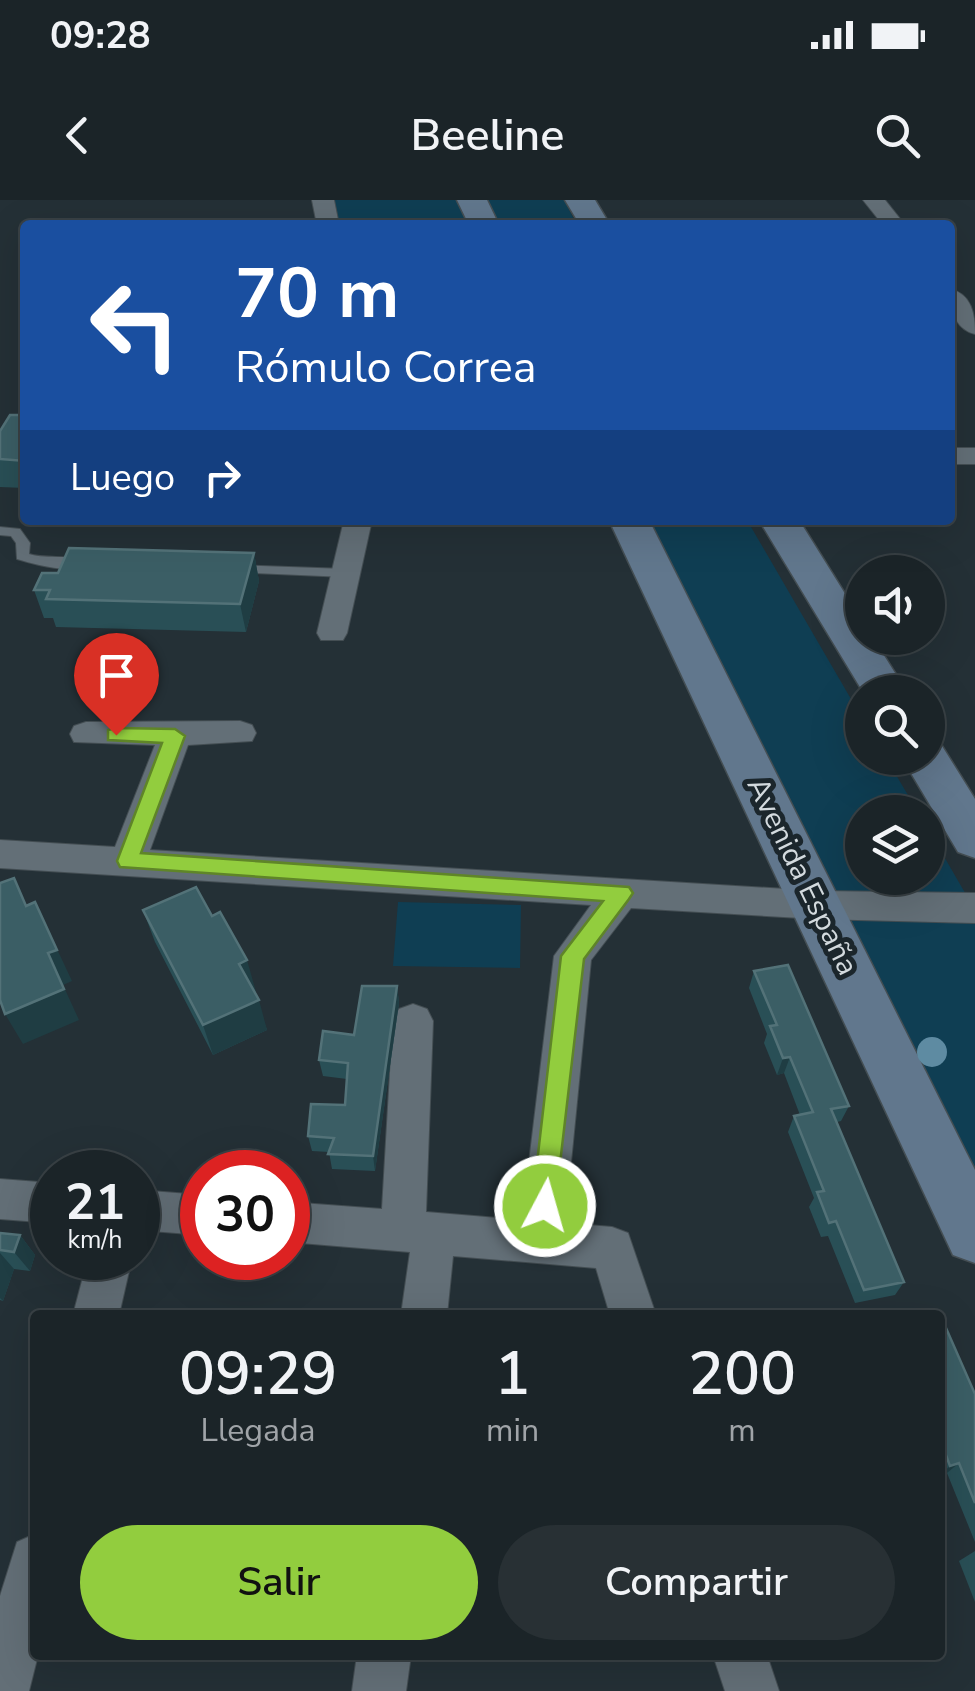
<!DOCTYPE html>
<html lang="es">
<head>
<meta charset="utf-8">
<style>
	:root { --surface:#1b2428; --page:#283034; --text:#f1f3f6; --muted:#a0a4a8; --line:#394145; --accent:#92cd3e }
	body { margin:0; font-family:"Nunito Sans",sans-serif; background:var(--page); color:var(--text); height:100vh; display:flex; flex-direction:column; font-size:38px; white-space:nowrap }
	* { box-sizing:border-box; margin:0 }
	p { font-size:32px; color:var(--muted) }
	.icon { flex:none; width:55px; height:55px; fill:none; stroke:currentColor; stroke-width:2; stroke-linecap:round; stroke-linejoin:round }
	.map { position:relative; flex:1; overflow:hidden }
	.side { position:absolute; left:30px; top:1110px; width:915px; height:350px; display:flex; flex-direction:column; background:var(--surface); border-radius:10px; box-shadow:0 10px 40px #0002,0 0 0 2px var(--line) }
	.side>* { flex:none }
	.guide { position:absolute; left:20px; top:20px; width:935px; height:305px; border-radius:10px; box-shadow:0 10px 40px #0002,0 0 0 2px var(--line); background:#1a4fa0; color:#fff; overflow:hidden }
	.buttons { position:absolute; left:845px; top:355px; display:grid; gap:20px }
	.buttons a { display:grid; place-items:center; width:100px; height:100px; border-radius:50%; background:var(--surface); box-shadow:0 10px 40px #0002,0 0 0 2px var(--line); font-size:50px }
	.speed { position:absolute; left:30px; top:950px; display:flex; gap:20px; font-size:50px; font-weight:700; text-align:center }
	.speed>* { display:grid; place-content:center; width:130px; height:130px; border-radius:50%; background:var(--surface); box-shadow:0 10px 40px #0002,0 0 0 2px var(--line); line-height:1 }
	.speed small { font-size:25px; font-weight:400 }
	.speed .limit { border:15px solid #d22; background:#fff; color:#111 }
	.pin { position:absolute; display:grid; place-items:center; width:85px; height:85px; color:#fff; margin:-102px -42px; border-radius:50% 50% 50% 0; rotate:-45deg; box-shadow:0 0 10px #0007 }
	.pin .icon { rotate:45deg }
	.me { position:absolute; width:110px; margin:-55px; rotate:6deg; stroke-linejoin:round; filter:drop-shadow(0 0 8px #0008) }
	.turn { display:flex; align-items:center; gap:35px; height:210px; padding:0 50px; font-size:45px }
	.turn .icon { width:130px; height:130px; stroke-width:2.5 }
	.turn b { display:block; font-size:70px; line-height:85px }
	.then { display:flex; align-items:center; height:95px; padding:0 50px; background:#0003; gap:20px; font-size:38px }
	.eta { display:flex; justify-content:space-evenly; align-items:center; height:170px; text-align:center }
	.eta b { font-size:60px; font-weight:600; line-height:70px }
	.cta { display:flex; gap:20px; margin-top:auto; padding:20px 50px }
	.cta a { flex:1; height:115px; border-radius:60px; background:var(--accent); color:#111; font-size:40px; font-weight:600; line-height:115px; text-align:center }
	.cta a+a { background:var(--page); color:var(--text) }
	.status { display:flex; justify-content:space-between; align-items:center; height:70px; padding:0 50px; background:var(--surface); direction:ltr }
	.status svg { height:28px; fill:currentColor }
	header { display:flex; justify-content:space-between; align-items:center; height:130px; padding:0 50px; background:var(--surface); font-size:45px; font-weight:600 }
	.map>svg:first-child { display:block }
</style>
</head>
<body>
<div class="status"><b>09:28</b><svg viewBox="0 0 49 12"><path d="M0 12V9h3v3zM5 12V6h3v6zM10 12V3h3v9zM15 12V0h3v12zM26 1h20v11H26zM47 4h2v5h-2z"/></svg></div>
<header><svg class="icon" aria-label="back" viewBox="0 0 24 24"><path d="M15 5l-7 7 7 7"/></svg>Beeline<svg class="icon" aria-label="search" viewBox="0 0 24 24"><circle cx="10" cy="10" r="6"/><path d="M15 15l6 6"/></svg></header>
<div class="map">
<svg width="975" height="1491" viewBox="0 0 975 1491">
	<rect width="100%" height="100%" fill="#243036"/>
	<g fill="#0f3e53">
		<polygon points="332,0 459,0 470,25 337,25"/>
		<polygon points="484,0 564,0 577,25 496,25"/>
		<polygon points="642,320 747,320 862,518 862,558 886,558 918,612 862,612 862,678 928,678 928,629 975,710 975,1009"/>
		<polygon points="398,702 521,705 520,768 393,766"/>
	</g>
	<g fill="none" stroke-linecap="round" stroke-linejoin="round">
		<defs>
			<g id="lane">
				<path d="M0,327L20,329L30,343L29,354C48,360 74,353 90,363C72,375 37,365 17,359L16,343L11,336L0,335Z"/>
				<polygon points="234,365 346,369 353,373 346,377 229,372 227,369"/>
			</g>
			<g id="street">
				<polygon points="312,0 334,0 339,25 317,25"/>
				<polygon points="863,0 885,0 905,25 883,25"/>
				<path d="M950,89C972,94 975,115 975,134C954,129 950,108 950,89Z"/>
				<rect x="950" y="248" width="25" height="16"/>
				<polygon points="344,320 372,320 347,433 343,440 321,440 317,433"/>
				<polygon points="240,521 252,525 256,533 252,541 188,545 150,650 818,691 975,693 975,723 818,719 631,708 591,760 565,1023 612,1027 628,1033 656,1115 610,1115 596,1068 453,1056 447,1115 401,1115 410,1052 288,1042 288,1002 382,1009 393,821 399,809 413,804 427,809 433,821 426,1012 522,1020 554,756 591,705 0,668 0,640 115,647 155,545 74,542 70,534 74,526 86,522"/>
				<polygon points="0,979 52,983 52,1023 0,1019"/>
				<polygon points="138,990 202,995 202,1035 138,1030"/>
				<polygon points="88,1058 132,1058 119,1115 73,1115"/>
				<polygon points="35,1334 38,1455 29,1491 0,1491 0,1396 17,1342"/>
				<polygon points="357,1455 411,1455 406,1491 352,1491"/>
				<polygon points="713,1455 767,1455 779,1491 725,1491"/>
			</g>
			<g id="secondary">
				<polygon points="457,0 487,0 499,25 469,25"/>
				<polygon points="565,0 595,0 610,25 580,25"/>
				<polygon points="609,320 649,320 975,970 975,1063 953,1055"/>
				<polygon points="759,320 799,320 862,421 862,438 873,438 907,492 863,492"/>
				<polygon points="928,542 942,546 975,599 975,658 958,652 902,558 928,558"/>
			</g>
		</defs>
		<use href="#lane" stroke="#444e53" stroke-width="2"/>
		<use href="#street" stroke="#444e53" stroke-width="2"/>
		<use href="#secondary" stroke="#444e53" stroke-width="3"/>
		<use href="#lane" fill="#636f77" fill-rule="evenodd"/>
		<use href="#street" fill="#636f77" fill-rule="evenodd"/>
		<use href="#secondary" fill="#61778d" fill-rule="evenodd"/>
	</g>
	<circle fill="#5e8ba2" cx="932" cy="852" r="15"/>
	<g fill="#294f56">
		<polygon points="25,215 25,288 0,287 0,231"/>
		<polygon points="541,320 596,320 596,322"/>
		<polygon points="254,353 259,381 246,432 56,427 53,418 44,418 34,390 58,373"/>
		<polygon points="143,710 256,792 254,792 267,830 213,855 155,742"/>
		<polygon points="754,771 849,906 841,921 837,922 904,1082 895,1095 855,1103 828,1036 821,1037 809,1007 814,998 788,932 794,916 800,915 784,873 777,875 764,843 767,834 749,788"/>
		<polygon points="397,786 399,803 375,971 332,969 329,952 312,951 308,936 345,905 347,879 323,876 319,860 354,835"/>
		<polygon points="0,1033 20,1035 35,1055 30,1071 14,1069 3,1101 0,1100"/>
		<polygon points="940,1129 975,1194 975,1342 947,1273 940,1275"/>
		<polygon points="975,1351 975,1402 959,1361"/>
	</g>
	<g fill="#1f3d43">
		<polygon points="254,353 259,381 246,432 240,404"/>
		<polygon points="35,702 72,781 63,785 79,820 23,844 5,814 48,753"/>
		<polygon points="247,760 256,792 247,795 239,764"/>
		<polygon points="397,786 399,803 375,971 373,956"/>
		<polygon points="259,800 267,830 213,855 203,825"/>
		<polygon points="790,857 784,873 777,875 783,858"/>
		<polygon points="20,1035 35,1055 30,1071 14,1052"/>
		<polygon points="0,1053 14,1069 3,1101 0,1098"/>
		<polygon points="959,1263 947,1273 940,1275 950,1266"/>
	</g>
	<g fill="#3b5e65" stroke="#537278" stroke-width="2.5">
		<polygon points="10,215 25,215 25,261 0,259 0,231"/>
		<polygon points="69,348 254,353 240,404 46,399 50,390 34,390 42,373 58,373"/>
		<polygon points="14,678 26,706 35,702 57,750 48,753 64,789 5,814 0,800 0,683"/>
		<polygon points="196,687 212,716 220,712 247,760 239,764 259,800 203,825 143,710"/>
		<polygon points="788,765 849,906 831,909 904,1082 864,1090 836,1021 829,1023 817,992 824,991 794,916 813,912 790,857 783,858 770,826 777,825 754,771"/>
		<polygon points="362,786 397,786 373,956 328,954 334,938 308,936 311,904 345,905 348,863 319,860 323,831 354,835"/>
		<polygon points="0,1033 20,1035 14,1052 0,1050"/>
		<polygon points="946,1128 975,1194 975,1303 959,1263 950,1266 940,1239 940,1129"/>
	</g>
	<polygon fill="#92cd3e" stroke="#5f8528" stroke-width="2.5" points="116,528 175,529 185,536 141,653 629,687 633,693 629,699 584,759 554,1015 545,1019 535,1015 532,1006 561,756 603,701 120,667 117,661 162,543 108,540 108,530"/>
	<g text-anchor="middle" stroke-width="10" stroke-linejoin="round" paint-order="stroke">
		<g font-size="30" fill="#d3dade" stroke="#1b262c">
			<text transform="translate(803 676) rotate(64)" y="10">Avenida España</text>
		</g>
	</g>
</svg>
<div class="buttons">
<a><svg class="icon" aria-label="sound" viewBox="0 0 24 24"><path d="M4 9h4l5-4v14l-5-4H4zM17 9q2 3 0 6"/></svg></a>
<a><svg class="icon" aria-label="search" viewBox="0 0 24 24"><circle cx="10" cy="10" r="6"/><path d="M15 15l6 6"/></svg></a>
<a><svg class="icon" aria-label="layers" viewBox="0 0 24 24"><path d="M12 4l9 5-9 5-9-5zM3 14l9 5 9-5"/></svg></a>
</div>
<div class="speed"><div>21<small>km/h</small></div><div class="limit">30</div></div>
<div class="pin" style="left:116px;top:535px;background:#d93025"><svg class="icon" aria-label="arrive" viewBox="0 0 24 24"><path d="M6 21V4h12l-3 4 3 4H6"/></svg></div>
<svg class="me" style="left:545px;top:1006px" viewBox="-20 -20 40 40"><circle r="17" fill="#92cd3e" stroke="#fff" stroke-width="3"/><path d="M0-11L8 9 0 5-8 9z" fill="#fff"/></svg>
<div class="guide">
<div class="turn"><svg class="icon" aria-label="left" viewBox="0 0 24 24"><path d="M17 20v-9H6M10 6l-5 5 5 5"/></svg><div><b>70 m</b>Rómulo Correa</div></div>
<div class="then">Luego<svg class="icon" aria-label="right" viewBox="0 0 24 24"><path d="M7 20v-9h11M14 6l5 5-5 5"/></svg></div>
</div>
<section class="side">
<div class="eta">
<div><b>09:29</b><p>Llegada</p></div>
<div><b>1</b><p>min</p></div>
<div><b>200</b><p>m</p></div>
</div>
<div class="cta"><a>Salir</a><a>Compartir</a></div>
</section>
</div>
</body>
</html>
